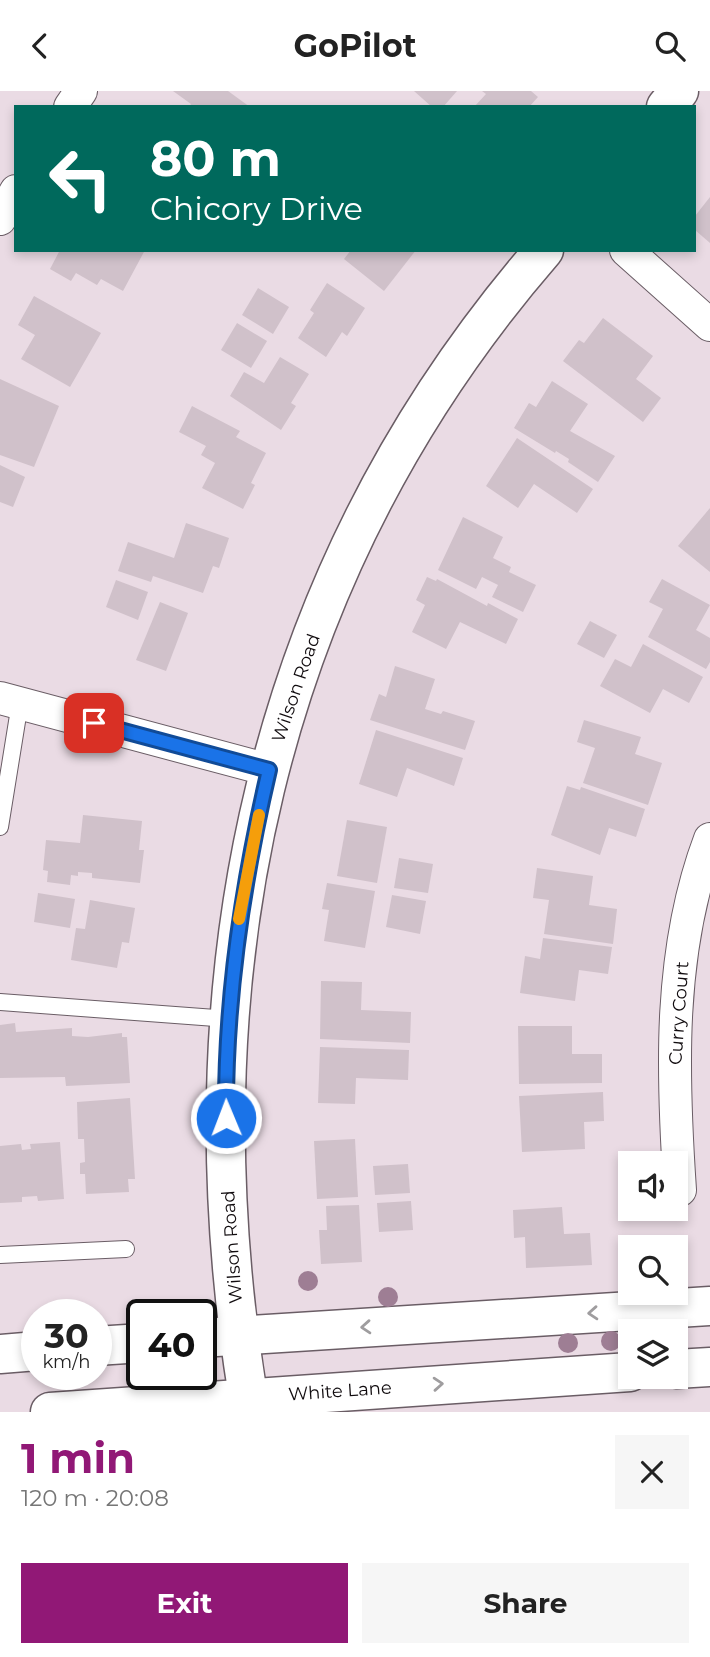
<!DOCTYPE html>
<html lang="en">
<head>
<meta charset="utf-8">
<style>
	:root { --surface:#fff; --page:#f6f6f6; --text:#222; --muted:#767676; --accent:#911876 }
	body { margin:0; font-family:Montserrat,sans-serif; background:var(--page); color:var(--text); height:100vh; display:flex; flex-direction:column; font-size:26px; white-space:nowrap }
	* { box-sizing:border-box; margin:0 }
	p { font-size:23px; color:var(--muted) }
	.icon { flex:none; width:38px; height:38px; fill:none; stroke:currentColor; stroke-width:2; stroke-linecap:round; stroke-linejoin:round }
	.map { position:relative; height:1321px; overflow:hidden }
	.details { display:flex; flex-direction:column; background:var(--surface); flex:1 }
	.details>* { flex:none }
	.hud { position:absolute; left:14px; top:14px; width:682px; height:147px; border-radius:0px; box-shadow:0 4px 10px #0003; background:#00695c; color:#fff; overflow:hidden }
	.buttons { position:absolute; left:618px; top:1060px; display:grid; gap:14px }
	.buttons a { display:grid; place-items:center; width:70px; height:70px; border-radius:0px; background:var(--surface); box-shadow:0 4px 10px #0003; font-size:35px }
	.speed { position:absolute; left:21px; top:1208px; display:flex; gap:14px; font-size:35px; font-weight:700; text-align:center }
	.speed>* { display:grid; place-content:center; width:91px; height:91px; border-radius:50%; background:var(--surface); box-shadow:0 4px 10px #0003; line-height:1 }
	.speed small { font-size:18px; font-weight:400 }
	.speed .limit { border:4px solid #111; border-radius:10px; background:#fff; color:#111 }
	.pin { position:absolute; display:grid; place-items:center; width:60px; height:60px; color:#fff; margin:-30px; border-radius:14px; box-shadow:0 4px 10px #0006 }
	.me { position:absolute; width:77px; margin:-38px; rotate:359deg; stroke-linejoin:round; filter:drop-shadow(0 0 5px #0008) }
	.turn { display:flex; align-items:center; gap:24px; height:147px; padding:0 21px; font-size:32px }
	.turn .icon { width:91px; height:91px; stroke-width:2.5 }
	.turn b { display:block; font-size:49px; line-height:60px }
	.round { display:grid; place-items:center; flex:none; width:74px; height:74px; border-radius:0px; background:var(--page) }
	.head { display:flex; align-items:center; justify-content:space-between; height:119px; padding:0 21px }
	h1 { font-size:42px; font-weight:700; line-height:52px; color:var(--accent) }
	.action { display:flex; gap:14px; margin-top:auto; padding:14px 21px }
	.action a { flex:1; height:80px; border-radius:0px; background:var(--accent); color:#fff; font-size:28px; font-weight:700; line-height:80px; text-align:center }
	.action a+a { background:var(--page); color:var(--text) }
	header { display:flex; justify-content:space-between; align-items:center; height:91px; padding:0 21px; background:var(--surface); font-size:32px; font-weight:700 }
	.map>svg:first-child { display:block }
</style>
</head>
<body>
<header><svg class="icon" aria-label="back" viewBox="0 0 24 24"><path d="M15 5l-7 7 7 7"/></svg>GoPilot<svg class="icon" aria-label="search" viewBox="0 0 24 24"><circle cx="10" cy="10" r="6"/><path d="M15 15l6 6"/></svg></header>
<div class="map">
<svg width="710" height="1321" viewBox="0 0 710 1321">
	<rect width="100%" height="100%" fill="#eadbe4"/>
	<g fill="#d0c1ca">
		<polygon points="173,0 228,0 250,16 189,16 191,13"/>
		<polygon points="414,0 457,0 443,16 432,16"/>
		<polygon points="482,0 531,0 538,6 529,16 474,16 486,3"/>
		<polygon points="710,106 710,152 695,139 695,125"/>
		<polygon points="60,159 145,159 123,200 101,188 97,194 76,182 71,190 50,178"/>
		<polygon points="351,159 416,159 384,200 344,168"/>
		<polygon points="327,192 365,217 347,245 342,241 326,266 298,247 314,222 310,219"/>
		<polygon points="258,197 289,216 273,243 242,224"/>
		<polygon points="34,205 101,242 70,296 21,268 35,244 18,234"/>
		<polygon points="603,227 653,265 636,288 661,307 643,331 563,270 579,249 584,252"/>
		<polygon points="237,232 267,250 251,277 221,259"/>
		<polygon points="280,266 309,283 291,312 296,315 281,339 230,305 244,281 264,292"/>
		<polygon points="0,288 59,315 34,376 0,364"/>
		<polygon points="552,290 588,313 570,340 615,365 598,391 568,371 569,368 556,360 555,362 514,337 529,312 536,316"/>
		<polygon points="192,315 240,340 236,346 266,362 251,392 255,394 243,418 202,397 215,372 201,364 206,355 179,341"/>
		<polygon points="517,347 593,398 577,422 534,393 518,417 486,395"/>
		<polygon points="0,374 25,386 13,416 0,411"/>
		<polygon points="710,417 710,481 678,455"/>
		<polygon points="463,426 503,446 493,467 511,476 509,481 536,494 523,521 492,506 498,494 482,486 476,498 438,479"/>
		<polygon points="186,432 229,447 219,477 213,475 203,502 153,485 151,491 118,480 128,451 174,467"/>
		<polygon points="427,486 436,490 437,488 487,515 488,512 518,528 506,553 460,531 446,558 412,541 425,514 416,509"/>
		<polygon points="662,488 710,514 696,539 710,547 710,571 706,578 648,546 663,518 649,511"/>
		<polygon points="116,489 148,501 138,529 106,516"/>
		<polygon points="160,511 188,522 166,580 136,569"/>
		<polygon points="590,530 617,544 604,567 577,553"/>
		<polygon points="643,553 703,586 689,612 663,598 650,622 600,595 615,568 631,576"/>
		<polygon points="395,575 435,588 425,618 441,623 443,620 475,630 465,659 370,629 379,603 386,606"/>
		<polygon points="584,629 641,646 635,663 662,672 648,714 583,692 595,657 577,651"/>
		<polygon points="376,639 463,667 454,695 407,677 397,706 359,693"/>
		<polygon points="567,695 580,699 581,696 645,718 636,746 609,737 600,764 551,744"/>
		<polygon points="83,724 142,730 139,759 144,759 140,792 92,787 92,782 78,781 78,785 71,784 70,794 47,791 48,780 43,779 46,749 80,752"/>
		<polygon points="347,729 387,736 377,792 337,785"/>
		<polygon points="399,767 433,773 428,802 394,797"/>
		<polygon points="537,777 593,785 589,814 617,818 613,853 544,843 549,809 533,807"/>
		<polygon points="327,792 375,800 365,857 324,850 329,819 322,818"/>
		<polygon points="38,802 75,808 70,837 34,831"/>
		<polygon points="392,804 426,810 420,843 386,836"/>
		<polygon points="90,809 135,817 129,852 122,851 117,877 71,869 76,837 85,838"/>
		<polygon points="543,847 612,856 608,883 579,879 575,910 520,902 525,865 540,868"/>
		<polygon points="321,890 362,891 361,919 411,921 410,952 320,948"/>
		<polygon points="15,932 16,941 72,937 72,945 88,946 122,942 122,946 127,946 130,992 66,995 65,986 0,987 0,934"/>
		<polygon points="518,935 572,935 572,963 602,963 602,992 519,993"/>
		<polygon points="320,956 409,959 408,989 356,987 355,1013 318,1012"/>
		<polygon points="603,1001 604,1030 584,1031 585,1058 522,1061 519,1005"/>
		<polygon points="130,1007 135,1088 128,1088 129,1101 86,1103 85,1083 80,1083 80,1072 85,1071 84,1048 78,1048 77,1011"/>
		<polygon points="355,1048 358,1106 317,1108 314,1050"/>
		<polygon points="60,1051 64,1108 38,1110 37,1105 22,1106 22,1111 0,1112 0,1055 21,1053 22,1059 31,1058 30,1053"/>
		<polygon points="408,1073 410,1102 375,1104 373,1075"/>
		<polygon points="411,1110 413,1139 379,1141 377,1112"/>
		<polygon points="359,1114 362,1171 321,1173 319,1139 327,1139 326,1115"/>
		<polygon points="562,1116 564,1143 590,1142 592,1174 526,1177 525,1146 514,1147 513,1119"/>
	</g>
	<g fill="none" stroke-linecap="round" stroke-linejoin="round">
		<defs>
			<g id="lane">
				<polyline points="0,736 20,612"/>
				<polyline points="0,911 229,928"/>
				<polyline points="0,1164 126,1158"/>
			</g>
			<g id="street">
				<polyline points="70,16 81,0"/>
				<polyline points="0,128 16,100"/>
				<polyline points="626,159 710,234"/>
				<polyline points="0,607 269,679"/>
				<path d="M680,1099C672,982 668,859 710,748"/>
			</g>
			<g id="secondary">
				<polyline points="666,16 679,0"/>
				<polyline points="201,1247 710,1215"/>
				<polyline points="96,1255 142,1252"/>
				<polyline points="0,1263 37,1260"/>
				<polyline points="676,1278 710,1276"/>
				<path d="M248,1305C181,888 262,484 544,159"/>
				<polyline points="50,1321 630,1281"/>
			</g>
		</defs>
		<use href="#lane" stroke="#6a5d65" stroke-width="18"/>
		<use href="#street" stroke="#6a5d65" stroke-width="34"/>
		<use href="#secondary" stroke="#6a5d65" stroke-width="41"/>
		<use href="#lane" stroke="#fff" stroke-width="16"/>
		<use href="#street" stroke="#fff" stroke-width="32"/>
		<use href="#secondary" stroke="#fff" stroke-width="38"/>
	</g>
	<g fill="#9e7e94">
		<circle cx="308" cy="1190" r="10"/>
		<circle cx="388" cy="1206" r="10"/>
		<circle cx="611" cy="1250" r="10"/>
		<circle cx="568" cy="1252" r="10"/>
	</g>
	<defs><path id="oneway-chevron" d="M-2-3.5L2.5 0L-2 3.5" fill="none" stroke-width="1.6" stroke-linecap="round" stroke-linejoin="round" transform="scale(1.75)"/></defs>
	<g stroke="#9f9d9f">
		<use href="#oneway-chevron" transform="translate(593 1222) rotate(176)"/>
		<use href="#oneway-chevron" transform="translate(366 1236) rotate(176)"/>
		<use href="#oneway-chevron" transform="translate(438 1293) rotate(-4)"/>
	</g>
	<g fill="none" stroke-linecap="round" stroke-linejoin="round">
		<defs>
			<path id="route" d="M94,632L269,679C242,794 225,909 226,1027"/>
		</defs>
		<use href="#route" stroke="#114b97" stroke-width="18"/>
		<use href="#route" stroke="#1a73e8" stroke-width="12"/>
		<polyline stroke="#f59e0b" stroke-width="12" points="239,828 259,724"/>
	</g>
	<g text-anchor="middle" stroke-width="5" stroke-linejoin="round" paint-order="stroke">
		<g font-size="18" fill="#100b0e" stroke="#fff">
			<text transform="translate(296 597) rotate(-71)" y="6">Wilson Road</text>
			<text transform="translate(679 922) rotate(-86)" y="6">Curry Court</text>
			<text transform="translate(232 1156) rotate(-94)" y="6">Wilson Road</text>
			<text transform="translate(340 1300) rotate(-4)" y="6">White Lane</text>
		</g>
	</g>
</svg>
<div class="buttons">
<a><svg class="icon" aria-label="sound" viewBox="0 0 24 24"><path d="M4 9h4l5-4v14l-5-4H4zM17 9q2 3 0 6"/></svg></a>
<a><svg class="icon" aria-label="search" viewBox="0 0 24 24"><circle cx="10" cy="10" r="6"/><path d="M15 15l6 6"/></svg></a>
<a><svg class="icon" aria-label="layers" viewBox="0 0 24 24"><path d="M12 4l9 5-9 5-9-5zM3 14l9 5 9-5"/></svg></a>
</div>
<div class="speed"><div>30<small>km/h</small></div><div class="limit">40</div></div>
<div class="pin" style="left:94px;top:632px;background:#d93025"><svg class="icon" aria-label="arrive" viewBox="0 0 24 24"><path d="M6 21V4h12l-3 4 3 4H6"/></svg></div>
<svg class="me" style="left:226px;top:1027px" viewBox="-20 -20 40 40"><circle r="17" fill="#1a73e8" stroke="#fff" stroke-width="3"/><path d="M0-11L8 9 0 5-8 9z" fill="#fff"/></svg>
<div class="hud">
<div class="turn"><svg class="icon" aria-label="left" viewBox="0 0 24 24"><path d="M17 20v-9H6M10 6l-5 5 5 5"/></svg><div><b>80 m</b>Chicory Drive</div></div>
</div>
</div>
<section class="details">
<div class="head"><div><h1>1 min</h1><p>120 m · 20:08</p></div><a class="round"><svg class="icon" aria-label="close" viewBox="0 0 24 24"><path d="M6 6l12 12M18 6L6 18"/></svg></a></div>
<div class="action"><a>Exit</a><a>Share</a></div>
</section>
</body>
</html>
